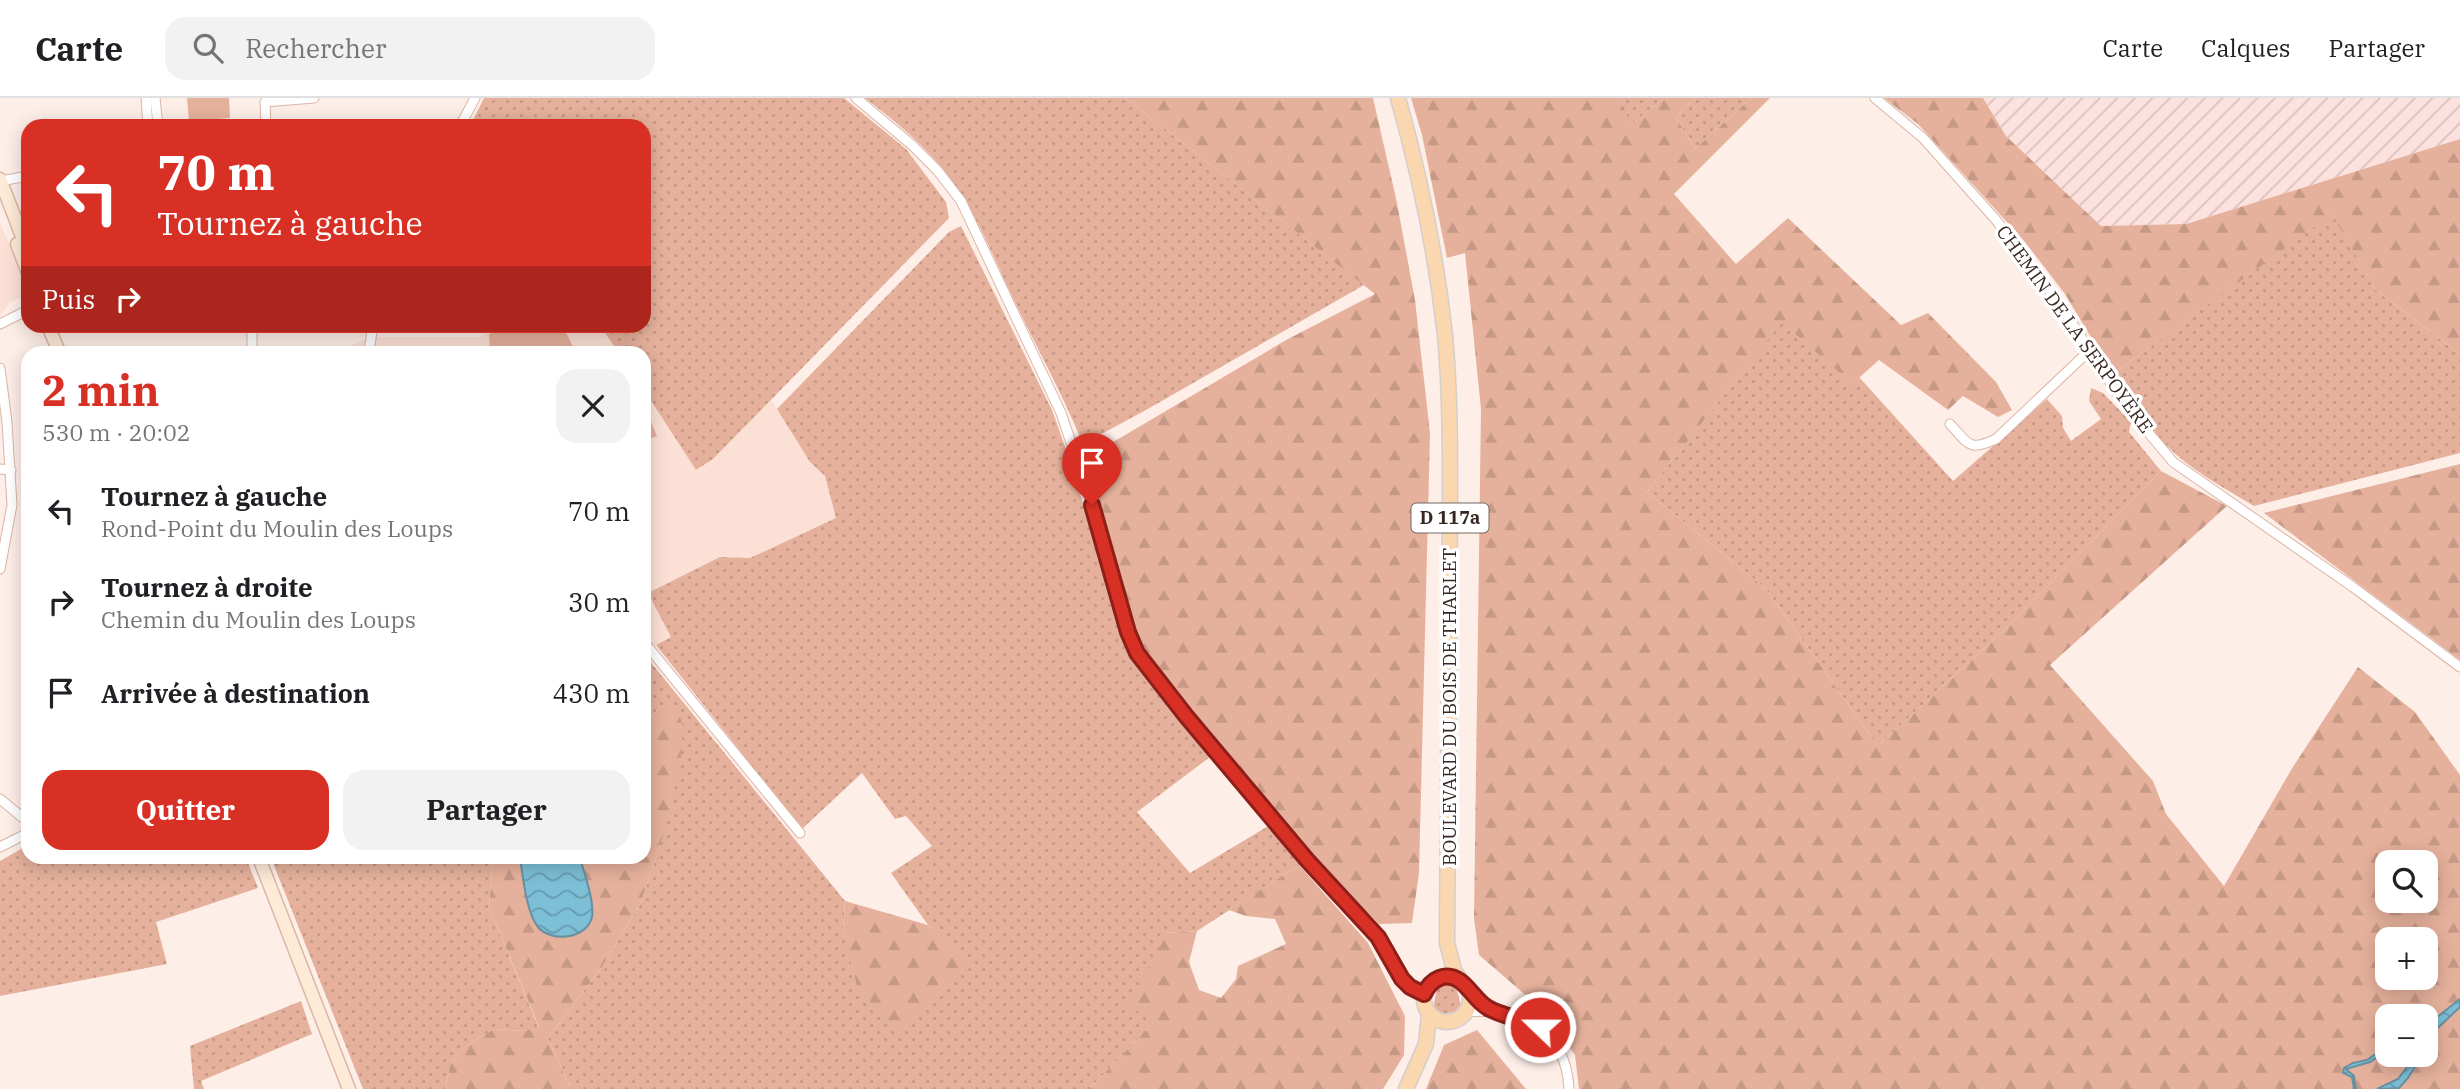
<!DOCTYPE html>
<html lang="fr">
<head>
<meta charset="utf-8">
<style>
	:root { --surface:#fff; --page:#f2f2f2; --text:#202124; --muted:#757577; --line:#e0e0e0; --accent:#d93025 }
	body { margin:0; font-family:"IBM Plex Serif",serif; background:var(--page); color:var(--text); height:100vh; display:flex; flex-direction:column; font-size:26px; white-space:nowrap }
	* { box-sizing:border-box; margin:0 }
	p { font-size:23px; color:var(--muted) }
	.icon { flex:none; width:38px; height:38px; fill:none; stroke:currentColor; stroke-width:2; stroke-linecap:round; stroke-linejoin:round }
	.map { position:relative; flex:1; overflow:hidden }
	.panel { position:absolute; left:21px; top:248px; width:630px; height:518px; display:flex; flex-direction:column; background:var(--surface); border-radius:21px; box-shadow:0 4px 18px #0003 }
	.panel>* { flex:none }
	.top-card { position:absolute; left:21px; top:21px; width:630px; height:214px; border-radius:21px; box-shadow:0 4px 18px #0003; background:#d93025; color:#fff; overflow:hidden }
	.buttons { position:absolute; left:2375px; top:752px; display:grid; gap:14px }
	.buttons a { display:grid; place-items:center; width:63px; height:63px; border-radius:14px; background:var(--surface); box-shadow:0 4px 18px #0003; font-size:35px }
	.pin { position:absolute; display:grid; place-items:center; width:60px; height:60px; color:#fff; margin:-72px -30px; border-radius:50% 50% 50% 0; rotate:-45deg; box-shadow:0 0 7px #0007 }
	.pin .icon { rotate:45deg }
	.me { position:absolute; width:77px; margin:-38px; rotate:292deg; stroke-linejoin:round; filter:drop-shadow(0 0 5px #0008) }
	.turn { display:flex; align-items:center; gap:24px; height:147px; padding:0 21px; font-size:32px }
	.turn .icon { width:91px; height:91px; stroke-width:2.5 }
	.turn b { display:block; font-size:49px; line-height:60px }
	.then { display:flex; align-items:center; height:66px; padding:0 21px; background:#0003; gap:14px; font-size:26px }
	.round { display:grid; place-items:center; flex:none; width:74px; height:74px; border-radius:21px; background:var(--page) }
	.headline { display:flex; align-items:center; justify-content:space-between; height:119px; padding:0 21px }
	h1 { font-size:42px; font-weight:800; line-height:52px; color:var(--accent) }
	.action { display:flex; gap:14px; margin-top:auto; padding:14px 21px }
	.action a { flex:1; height:80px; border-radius:21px; background:var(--accent); color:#fff; font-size:28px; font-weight:800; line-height:80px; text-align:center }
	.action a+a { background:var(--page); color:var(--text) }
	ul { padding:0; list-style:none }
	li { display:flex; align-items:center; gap:21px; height:91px; padding:0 21px }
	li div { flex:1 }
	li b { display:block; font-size:26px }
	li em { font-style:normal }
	header { display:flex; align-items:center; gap:42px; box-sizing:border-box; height:98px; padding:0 35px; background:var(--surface); border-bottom:2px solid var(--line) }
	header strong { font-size:33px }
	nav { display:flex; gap:38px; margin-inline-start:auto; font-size:24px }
	.search { width:490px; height:63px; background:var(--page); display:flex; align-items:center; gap:18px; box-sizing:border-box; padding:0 24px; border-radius:21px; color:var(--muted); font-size:26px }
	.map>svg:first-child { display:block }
</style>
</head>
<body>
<header>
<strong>Carte</strong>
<div class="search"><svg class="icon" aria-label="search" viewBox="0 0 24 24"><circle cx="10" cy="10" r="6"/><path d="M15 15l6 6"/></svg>Rechercher</div>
<nav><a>Carte</a><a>Calques</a><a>Partager</a></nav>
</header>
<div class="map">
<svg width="2460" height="991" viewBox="0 0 2460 991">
	<defs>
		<pattern id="industrial-furrows" width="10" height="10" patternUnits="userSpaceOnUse" patternTransform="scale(1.75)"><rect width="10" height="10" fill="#fce1de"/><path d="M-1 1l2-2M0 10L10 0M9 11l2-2" fill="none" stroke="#d9c1be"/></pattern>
		<pattern id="grass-dots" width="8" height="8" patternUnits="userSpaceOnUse" patternTransform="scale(1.75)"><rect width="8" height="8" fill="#e6b19c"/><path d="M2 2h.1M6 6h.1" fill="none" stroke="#c69886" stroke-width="1.8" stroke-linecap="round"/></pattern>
		<pattern id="forest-firs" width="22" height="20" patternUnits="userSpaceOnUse" patternTransform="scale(1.75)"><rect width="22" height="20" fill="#e6b19c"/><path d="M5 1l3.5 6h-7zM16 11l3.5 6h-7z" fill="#c69886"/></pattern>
		<pattern id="water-waves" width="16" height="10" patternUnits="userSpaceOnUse" patternTransform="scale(1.75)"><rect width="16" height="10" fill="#7dbfd7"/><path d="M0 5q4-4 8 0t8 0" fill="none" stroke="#679bae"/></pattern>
	</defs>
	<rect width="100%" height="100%" fill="#feeee8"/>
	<polygon fill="url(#industrial-furrows)" points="1983,0 2460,0 2460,41 2186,126 2101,128 2006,38"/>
	<g fill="#fce0d5">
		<polygon points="0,124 28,196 10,204 0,218"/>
		<polygon points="503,228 600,228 619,255 330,256 371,239 480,239"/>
		<polygon points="644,292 696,372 713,361 771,301 810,364 825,378 836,420 750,460 720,459 649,495 671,539 644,554"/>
	</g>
	<g fill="url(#grass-dots)">
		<polygon points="484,0 844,0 906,51 946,104 949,120 713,361 696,372 644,292 644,256 619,255 600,228 644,228 644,28 470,28"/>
		<path d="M865,0H1126L1364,187L1146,312L1083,346C1063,297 1037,250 1014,202C994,161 977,116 950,80C927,49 895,23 865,0Z"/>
		<polygon points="1620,0 1664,0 1630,28"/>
		<polygon points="1695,0 1751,0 1695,51 1676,19"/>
		<path d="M2332,115L2376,192L2460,256V355L2254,408C2223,389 2190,372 2165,346C2145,325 2129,300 2113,276Z"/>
		<polygon points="961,128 1052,312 1069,360 1119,523 1134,559 1210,659 1137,714 1190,775 1270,727 1299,767 1197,833 1167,835 1154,924 1089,991 571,991 548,941 602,869 641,804 663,739 661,608 644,627 644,556 845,803 843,837 972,868 928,827 891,775 932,748 906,718 895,721 862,675 802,731 656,547 671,539 648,495 720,459 750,460 836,420 825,378 810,364 777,311 949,134"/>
		<polygon points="1782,223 1851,285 1859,279 1953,383 2047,301 2062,318 2063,330 2071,343 2101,321 2089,303 2091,290 2103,295 2131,324 2129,334 2161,373 2003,533 1878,648 1765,490 1647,394"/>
		<polygon points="28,747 28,760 246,760 258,790 156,824 167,866 0,898 0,763"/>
		<polygon points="271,760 493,760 489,809 539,930 524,933 494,931 466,948 450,967 445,991 363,991"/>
		<polygon points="1449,885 1456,889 1461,907 1455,914 1444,916 1433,910 1437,890"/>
		<polygon points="301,903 312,936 201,983 204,991 194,991 190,948"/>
	</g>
	<g fill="url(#forest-firs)" fill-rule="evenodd">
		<polygon points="1126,0 1373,0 1397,105 1415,202 1430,335 1419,775 1412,825 1379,826 1312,759 1137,550 1086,360 1288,241 1375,196"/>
		<path d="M1411,0H1620L1631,27L1664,0H1695L1676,19L1695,51L1751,0H1770L1674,96L1736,166L1788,120L1901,227L1928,215L1996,284L2012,312L1998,319L1963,298L1948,312L1879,262L1852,286L1782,224L1647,394L1765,490L1878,648L2003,533L2161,373L2227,408L2050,567L2153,683L2166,716L2224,788L2291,672L2358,569L2415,614L2460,677V991H1579L1575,957L1544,913L1479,857L1474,821L1481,311L1465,155L1447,160L1422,37ZM2387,765H2426V803H2387ZM2387,842H2426V880H2387ZM2387,919H2426V957H2387Z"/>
		<polygon points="1884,0 1983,0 2006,38 2101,128 2186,126 2460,41 2460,256 2376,192 2332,116 2113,276 2065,196 2025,144 1918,26"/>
		<polygon points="2460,366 2460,562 2264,415"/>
		<polygon points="661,608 677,611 683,627 681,664 663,739 641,804 602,869 548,941 571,991 445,991 450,967 466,948 494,931 524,933 539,929 489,809 493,760 644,760 644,627"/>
		<polygon points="1299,767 1368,845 1405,918 1404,957 1383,991 1089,991 1154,924 1128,907 1167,835 1197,833 1189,864 1199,892 1221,900 1236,881 1238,868 1286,846 1275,821 1246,818 1229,812"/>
		<polygon points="845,803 928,827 972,867 898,938 857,887 843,837"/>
		<polygon points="1477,932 1526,991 1426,991 1444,947"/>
	</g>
	<g fill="#e6b19c">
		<polygon points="187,0 229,0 230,20 189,23"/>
		<polygon points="514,228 563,228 576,255 490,255 489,236"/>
		<polygon points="644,307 657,338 644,343"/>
	</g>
	<g fill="url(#water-waves)" stroke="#6891a1" stroke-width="2">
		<path d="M520,760H580C584,774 595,805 592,819C587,841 551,845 538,829C526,814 523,778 520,760Z"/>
		<polygon points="2460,901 2460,909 2426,941 2426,928"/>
		<polygon points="2384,950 2387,952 2370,964 2346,971 2354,978 2356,991 2354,991 2352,979 2343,975 2344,970 2353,965 2367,962"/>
		<polygon points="2416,957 2422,957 2408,980 2399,990 2377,991 2398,981"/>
	</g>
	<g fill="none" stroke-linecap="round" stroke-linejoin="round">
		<defs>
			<g id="street">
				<polyline points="146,0 148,28"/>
				<polyline points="155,0 158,28"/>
				<polyline points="856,0 912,47 937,72 961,103 1061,315 1092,407 1128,534 1137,555 1186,618 1307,763 1378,839 1402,881 1410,889 1424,896"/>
				<polyline points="1875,0 1923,40 1996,122 2063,211 2122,303 2173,364 2353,489 2460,569"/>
				<polyline points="266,28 265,4 314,0"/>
				<polyline points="460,28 475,0"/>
				<polyline points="0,83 28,78"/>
				<polyline points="0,226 28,212"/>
				<polyline points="369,252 373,228"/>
				<polyline points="252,256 252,228"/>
				<polyline points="0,270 7,324 12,407 0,471"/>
				<path d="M1950,326C1969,346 1968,354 1996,341L2090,252"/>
				<polyline points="0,371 11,372"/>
				<polyline points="644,544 800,735"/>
				<polyline points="0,701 28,724"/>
				<polyline points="0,749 28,735"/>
				<polyline points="1468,893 1490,912"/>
				<path d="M1466,914C1521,909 1566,931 1569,991"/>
			</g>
			<g id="secondary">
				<polyline points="0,81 28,154"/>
				<polyline points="17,146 28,175"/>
				<polyline points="48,228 60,256"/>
				<polyline points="259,760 349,991"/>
			</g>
			<g id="primary">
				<path d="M1398,0C1420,78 1436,156 1445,237C1450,292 1450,348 1450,404L1447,845L1454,872L1462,885"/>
				<circle cx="1447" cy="901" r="23"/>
				<polyline points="1406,991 1426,946 1429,916"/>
			</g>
		</defs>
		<use href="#street" stroke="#dbb5a7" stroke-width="11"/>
		<use href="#secondary" stroke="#dbb5a7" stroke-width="15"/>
		<use href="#primary" stroke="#d3cfce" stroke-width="17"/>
		<use href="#street" stroke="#fff" stroke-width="9"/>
		<use href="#secondary" stroke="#fdebd7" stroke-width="12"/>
		<use href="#primary" stroke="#fbd7af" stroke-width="14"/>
	</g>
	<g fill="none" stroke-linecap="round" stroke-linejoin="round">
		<defs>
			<path id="route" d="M1092,407L1128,534L1137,555L1186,618L1307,762L1378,839L1402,881L1410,889L1424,896C1431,881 1446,873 1460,883C1471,891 1476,903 1488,910C1501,918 1524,921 1540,929"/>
		</defs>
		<use href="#route" stroke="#8d1f18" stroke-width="18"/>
		<use href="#route" stroke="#d93025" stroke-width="12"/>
	</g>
	<g text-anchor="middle" stroke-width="7" stroke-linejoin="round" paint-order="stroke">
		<rect fill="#fff" stroke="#726864" stroke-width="2" x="1411.5" y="405.5" width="77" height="29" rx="5"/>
		<g font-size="18" font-weight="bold" fill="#362722">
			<text x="1450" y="426">D 117a</text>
		</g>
		<g font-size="19" fill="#362722" stroke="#fff">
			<text transform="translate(2075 231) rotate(54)" y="7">CHEMIN DE LA SERPOYÈRE</text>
			<text transform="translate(1449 609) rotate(-90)" y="7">BOULEVARD DU BOIS DE THARLET</text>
		</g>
	</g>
</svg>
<div class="buttons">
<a><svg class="icon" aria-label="search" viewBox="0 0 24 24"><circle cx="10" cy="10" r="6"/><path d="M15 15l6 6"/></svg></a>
<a>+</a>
<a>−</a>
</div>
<div class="pin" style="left:1092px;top:407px;background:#d93025"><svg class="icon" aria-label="arrive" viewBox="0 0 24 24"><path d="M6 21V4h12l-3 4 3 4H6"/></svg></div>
<svg class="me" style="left:1540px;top:929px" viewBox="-20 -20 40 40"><circle r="17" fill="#d93025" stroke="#fff" stroke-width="3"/><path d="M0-11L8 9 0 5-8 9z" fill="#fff"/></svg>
<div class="top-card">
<div class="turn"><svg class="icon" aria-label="left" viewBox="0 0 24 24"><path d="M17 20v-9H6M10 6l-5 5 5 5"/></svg><div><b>70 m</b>Tournez à gauche</div></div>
<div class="then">Puis<svg class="icon" aria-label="right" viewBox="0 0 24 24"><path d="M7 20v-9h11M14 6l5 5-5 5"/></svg></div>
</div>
<section class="panel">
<div class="headline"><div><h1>2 min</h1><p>530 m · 20:02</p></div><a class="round"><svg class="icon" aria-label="close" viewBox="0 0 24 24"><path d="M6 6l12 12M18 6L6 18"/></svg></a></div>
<ul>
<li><svg class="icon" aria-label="left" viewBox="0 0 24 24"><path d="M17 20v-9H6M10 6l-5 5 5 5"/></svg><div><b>Tournez à gauche</b><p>Rond-Point du Moulin des Loups</p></div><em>70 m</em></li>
<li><svg class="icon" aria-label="right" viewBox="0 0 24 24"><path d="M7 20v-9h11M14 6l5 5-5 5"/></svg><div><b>Tournez à droite</b><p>Chemin du Moulin des Loups</p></div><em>30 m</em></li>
<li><svg class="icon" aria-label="arrive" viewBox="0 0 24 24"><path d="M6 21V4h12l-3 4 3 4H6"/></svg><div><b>Arrivée à destination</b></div><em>430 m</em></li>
</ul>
<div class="action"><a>Quitter</a><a>Partager</a></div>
</section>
</div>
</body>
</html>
